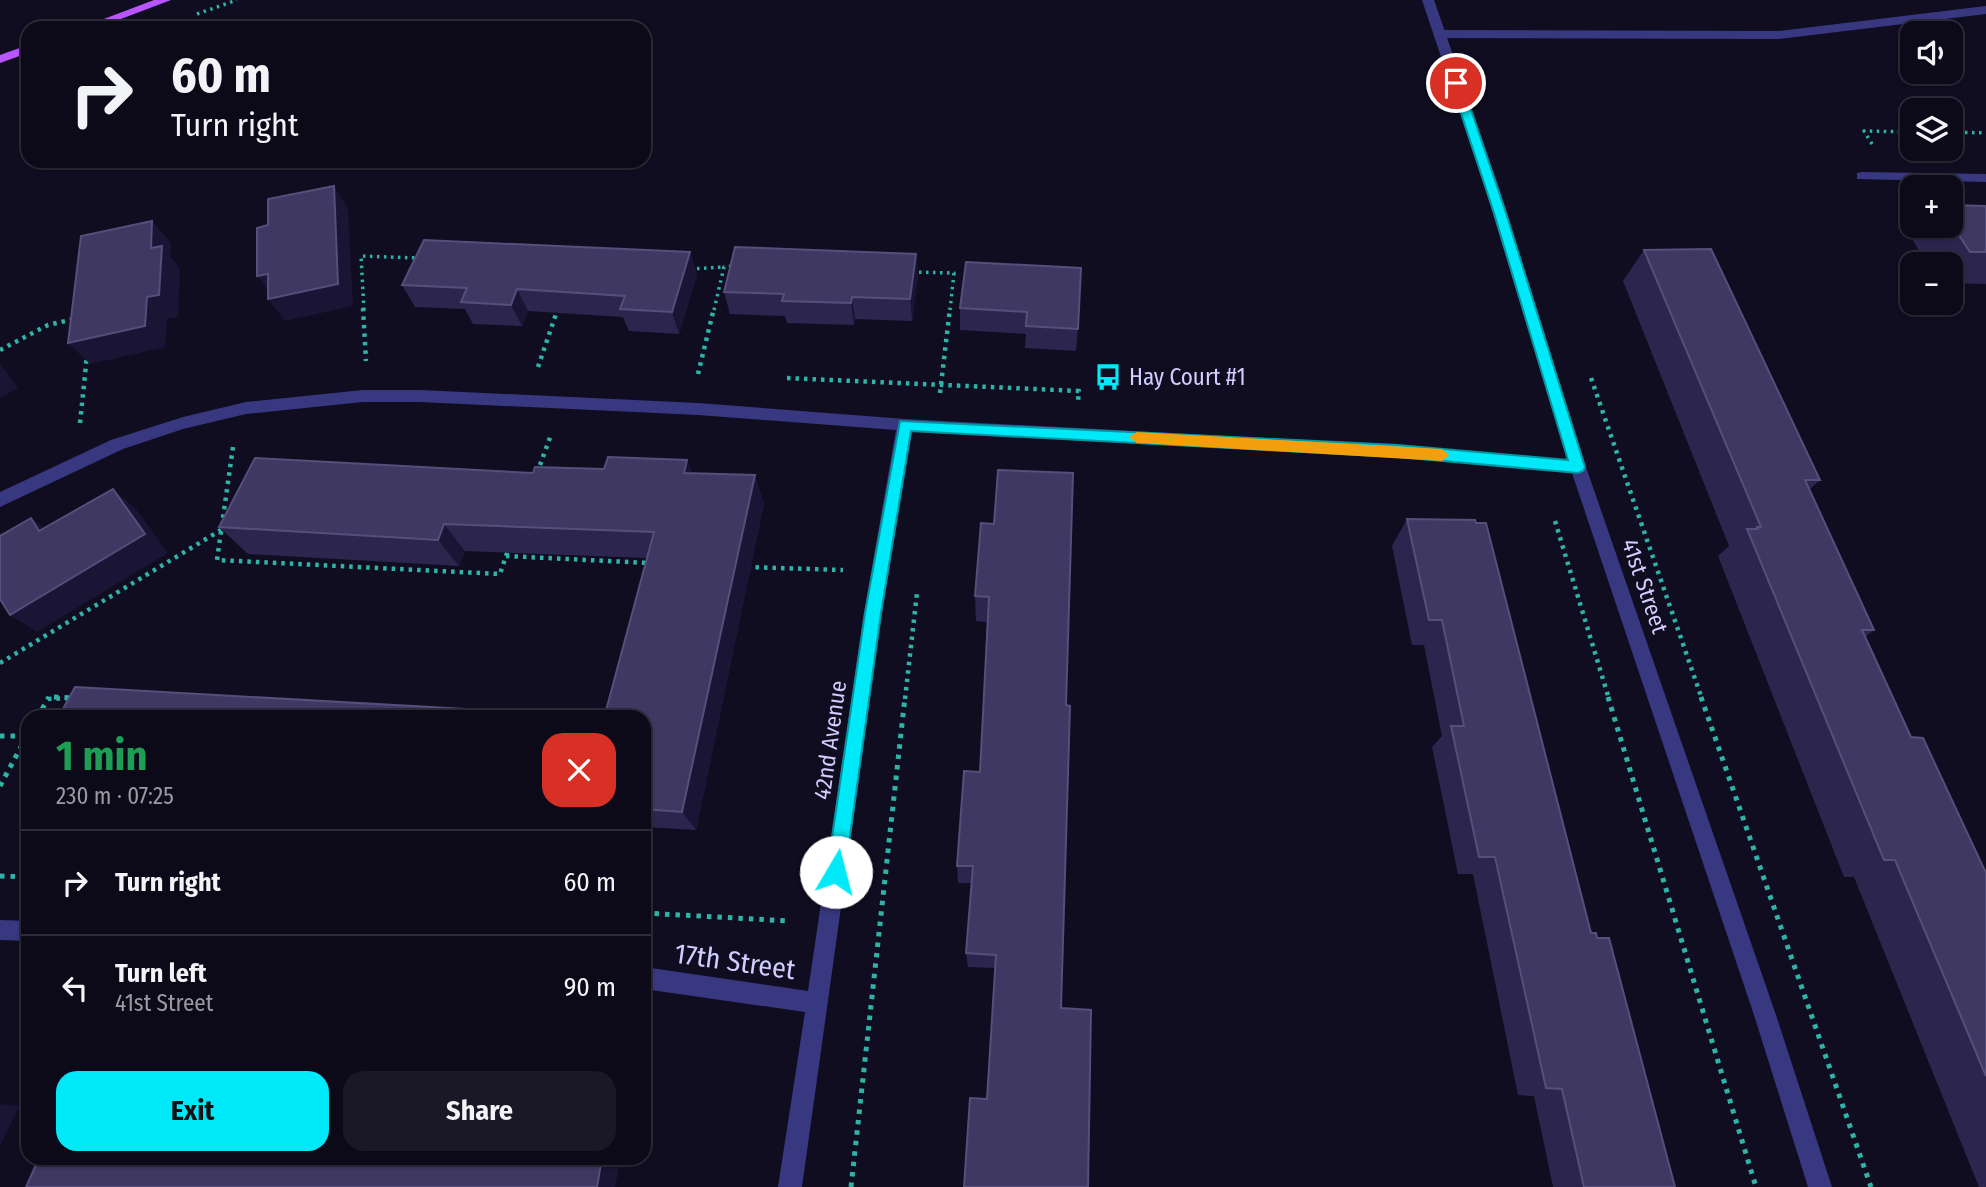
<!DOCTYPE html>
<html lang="en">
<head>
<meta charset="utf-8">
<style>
	:root { --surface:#0c0a19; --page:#1a1826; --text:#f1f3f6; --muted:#9a9aa2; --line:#2c2b38; --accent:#00e9f8 }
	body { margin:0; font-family:"Fira Sans Condensed",sans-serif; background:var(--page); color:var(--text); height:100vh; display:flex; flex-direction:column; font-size:26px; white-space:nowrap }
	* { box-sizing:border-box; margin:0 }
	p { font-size:23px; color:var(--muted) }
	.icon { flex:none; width:38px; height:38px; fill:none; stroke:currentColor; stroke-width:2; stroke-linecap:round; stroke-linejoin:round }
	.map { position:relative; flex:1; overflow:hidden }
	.details { position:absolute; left:21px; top:710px; width:630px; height:455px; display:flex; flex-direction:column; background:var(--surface); border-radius:21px; box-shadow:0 2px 5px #0004,0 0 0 2px var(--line) }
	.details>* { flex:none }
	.hud { position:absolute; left:21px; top:21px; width:630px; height:147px; border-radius:21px; box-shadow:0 2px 5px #0004,0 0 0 2px var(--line); background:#0c0a19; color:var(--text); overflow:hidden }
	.fabs { position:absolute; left:1900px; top:21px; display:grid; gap:14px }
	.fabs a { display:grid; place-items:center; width:63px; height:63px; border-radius:14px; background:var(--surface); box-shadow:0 2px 5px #0004,0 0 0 2px var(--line); font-size:35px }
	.pin { position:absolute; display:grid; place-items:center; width:60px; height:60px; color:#fff; margin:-30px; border:4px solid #fff; border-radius:50%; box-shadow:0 2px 7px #0007 }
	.me { position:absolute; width:77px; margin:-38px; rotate:8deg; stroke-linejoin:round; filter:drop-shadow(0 0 5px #0008) }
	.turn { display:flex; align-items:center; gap:24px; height:147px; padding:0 35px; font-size:32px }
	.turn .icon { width:91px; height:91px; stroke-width:2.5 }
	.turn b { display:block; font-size:49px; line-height:60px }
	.round { display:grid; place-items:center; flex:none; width:74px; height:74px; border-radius:21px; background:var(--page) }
	.summary { display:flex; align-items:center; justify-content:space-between; height:119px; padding:0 35px }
	h1 { font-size:42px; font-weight:700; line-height:52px; color:#1e9e55 }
	.button { display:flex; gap:14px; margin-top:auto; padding:14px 35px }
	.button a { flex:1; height:80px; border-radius:21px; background:var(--accent); color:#111; font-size:28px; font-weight:700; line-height:80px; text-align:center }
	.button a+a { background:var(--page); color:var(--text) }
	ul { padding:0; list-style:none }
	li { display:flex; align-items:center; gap:21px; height:105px; padding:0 35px; border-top:2px solid var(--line) }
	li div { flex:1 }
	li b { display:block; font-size:26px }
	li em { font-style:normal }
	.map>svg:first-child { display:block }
</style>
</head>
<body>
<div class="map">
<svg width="1986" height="1187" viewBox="0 0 1986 1187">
	<rect width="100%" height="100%" fill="#100d21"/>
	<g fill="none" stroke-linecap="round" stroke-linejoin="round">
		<g stroke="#2eb3a6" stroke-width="3.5" stroke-dasharray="2.5 4.5" stroke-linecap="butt">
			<polyline points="197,14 237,0"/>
			<polyline points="1951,132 1986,133"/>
			<polyline points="1872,144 1864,131 1913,132"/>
			<polyline points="690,269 724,267"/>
			<polyline points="912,272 954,273 950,310"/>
			<polyline points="364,310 361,256 418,258"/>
			<polyline points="714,310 724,267 735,266"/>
		</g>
		<g stroke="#2eb3a6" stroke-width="4.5" stroke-dasharray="3.5 5" stroke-linecap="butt">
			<polyline points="363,308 366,361"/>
			<polyline points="0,350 48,325 74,319"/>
			<polyline points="538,367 558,308"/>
			<polyline points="698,374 714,308"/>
			<polyline points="787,378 1079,391 1078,401"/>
			<polyline points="1591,378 1702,699"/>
			<polyline points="940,393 950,308"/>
			<polyline points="80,423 87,355"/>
			<polyline points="233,447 217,560 500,574 508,550"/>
			<polyline points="537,473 551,435"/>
			<polyline points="1555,521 1609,699"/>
			<polyline points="506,556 649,563"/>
			<polyline points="747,567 843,570"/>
			<polyline points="0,663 221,530"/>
			<polyline points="48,699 73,698"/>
			<polyline points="905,699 917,593"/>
		</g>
		<g stroke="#2eb3a6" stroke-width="5" stroke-dasharray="4.5 6" stroke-linecap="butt">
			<polyline points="54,697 73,698"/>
			<polyline points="1608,697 1756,1187"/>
			<polyline points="1701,697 1871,1187"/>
			<polyline points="37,718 49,697"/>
			<polyline points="0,736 27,736"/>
			<polyline points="0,786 28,734"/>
			<polyline points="0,876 28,877"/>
			<polyline points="644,913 790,921"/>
			<polyline points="851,1187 905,697"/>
		</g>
		<g fill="#383881" fill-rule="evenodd">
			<polygon points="1986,6 1986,14 1779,39 1440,38 1434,34 1440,30 1779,31"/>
			<polygon points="1862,172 1986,174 1986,182 1857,179 1857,173"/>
		</g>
		<g fill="#383881" fill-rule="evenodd">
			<polygon points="1422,0 1434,0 1500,191 1586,467 1776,1015 1832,1187 1808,1187 1754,1015 1572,473 1398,457 912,432 882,613 802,1187 778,1187 805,1012 644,989 644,967 808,991 864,613 896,430 698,415 420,402 363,402 246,414 183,429 123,449 0,507 0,492 111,440 183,417 246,402 363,390 420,390 698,403 905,419 1398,445 1568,460 1486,191"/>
			<polygon points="0,920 28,921 28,941 0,940"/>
		</g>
		<g fill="#b955ff" fill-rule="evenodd">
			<polygon points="154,0 171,0 97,28 80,28"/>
			<polygon points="28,45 28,53 0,63 0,55"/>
		</g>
	</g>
	<g fill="#2c264f">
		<polygon points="1951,205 1986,206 1986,284 1951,283 1951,264 1927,264 1911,237 1921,226 1951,226"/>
		<polygon points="1644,250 1820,480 1809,490 1874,630 1865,637 1911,737 1986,873 1986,1187 1979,1187 1854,877 1844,877 1718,556 1729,546 1623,281"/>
		<polygon points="690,252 697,275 679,334 629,331 623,317 528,311 522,326 473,324 465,309 415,307 402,285"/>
		<polygon points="916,254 918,276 912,321 855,319 854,325 787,323 785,316 730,314 724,292"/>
		<polygon points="966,262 1078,329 1076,351 1025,348 1026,334 960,330 960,308"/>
		<polygon points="687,460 692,473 764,503 696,830 644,827 644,718 647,558 465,551 459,566 248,554 219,527 533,473 604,469"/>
		<polygon points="1073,473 987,1099 995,968 968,967 966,953 972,883 958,883 957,866 980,772 987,622 976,621 975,596 994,524"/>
		<polygon points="1407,519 1591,933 1675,1187 1553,1187 1534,1096 1518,1095 1473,874 1458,874 1432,747 1442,736 1424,645 1412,645 1392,546"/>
	</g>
	<g fill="#1a1435">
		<polygon points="334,186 348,208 353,306 285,321 268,299 274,298 257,276 268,274"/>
		<polygon points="152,221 171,243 170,256 180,268 178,317 167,319 165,347 90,364 68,343"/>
		<polygon points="690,252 697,275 679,334 672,312"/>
		<polygon points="916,254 918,276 912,321 910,299"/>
		<polygon points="517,289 528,311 522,326 511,305"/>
		<polygon points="852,297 855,319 854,325 851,303"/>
		<polygon points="0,364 18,388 0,398"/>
		<polygon points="687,460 698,488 684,473"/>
		<polygon points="755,475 764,503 696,830 682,812"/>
		<polygon points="113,489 136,509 168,553 37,632 10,615"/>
		<polygon points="31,518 56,537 39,531"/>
		<polygon points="444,524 465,551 459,566 438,540"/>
		<polygon points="517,712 522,718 515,718"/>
		<polygon points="0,1104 19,1106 0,1146"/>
		<polygon points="602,1158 621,1158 615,1187 597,1187"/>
	</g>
	<g fill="#3e3862" stroke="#554f7b" stroke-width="2">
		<polygon points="334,186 338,284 268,299 268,274 257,276 257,228 268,225 268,199"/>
		<polygon points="1951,205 1986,206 1986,252 1970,252 1951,223"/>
		<polygon points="152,221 151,248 162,246 159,295 147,297 145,326 68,343 81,236"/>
		<polygon points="424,240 690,252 672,312 620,309 625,296 517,289 511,305 461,302 467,288 402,285"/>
		<polygon points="735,247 916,254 910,299 852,297 851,303 782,301 784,294 724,292"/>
		<polygon points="1711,249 1820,480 1805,480 1874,630 1862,630 1911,737 1923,738 1986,873 1986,1076 1895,860 1884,860 1747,529 1758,529 1757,527 1761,527 1644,250"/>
		<polygon points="966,262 1081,268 1078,329 1026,326 1027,312 960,308"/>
		<polygon points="608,457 687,460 684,473 755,475 682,812 644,809 644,718 604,718 654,532 444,524 438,540 219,527 255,458 533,473 535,467 604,469"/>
		<polygon points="998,470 1073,473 1066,705 1070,706 1061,1008 1091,1010 1088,1187 964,1187 970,1098 987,1099 996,955 966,953 973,866 957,866 964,771 980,772 989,597 975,596 981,523 994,524"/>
		<polygon points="113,489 145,534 10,615 0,599 0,536 31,518 39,531"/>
		<polygon points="1407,519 1475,520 1476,523 1486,523 1591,933 1596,933 1597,938 1609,938 1675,1187 1584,1187 1562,1089 1546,1088 1495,857 1479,857 1451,726 1464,726 1442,620 1429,620"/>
		<polygon points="75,687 517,712 515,718 58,718"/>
		<polygon points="39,1158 602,1158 597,1187 26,1187"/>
	</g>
	<polygon fill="#00e9f8" stroke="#0097a1" stroke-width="2" points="1456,79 1462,83 1506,213 1585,467 1583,471 1578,473 1398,457 911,431 881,613 845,872 842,878 836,881 829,878 827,872 865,613 900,421 1398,445 1568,460 1494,213 1451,83"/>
	<polygon fill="#f59e0b" points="1137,432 1442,449 1449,455 1442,461 1137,443 1129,437"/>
	<defs>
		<symbol id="bus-bare" viewBox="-9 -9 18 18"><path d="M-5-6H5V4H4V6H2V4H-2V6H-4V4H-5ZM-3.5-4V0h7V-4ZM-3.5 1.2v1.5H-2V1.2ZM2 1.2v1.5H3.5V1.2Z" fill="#00e9f8" stroke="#100d21" stroke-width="2.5" paint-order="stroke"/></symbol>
	</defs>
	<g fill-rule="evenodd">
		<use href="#bus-bare" x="1089" y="358" width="38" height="38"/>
	</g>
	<g text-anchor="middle" stroke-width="7" stroke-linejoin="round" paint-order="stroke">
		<g font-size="23" fill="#d1ceff" stroke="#100d21" text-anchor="start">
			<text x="1129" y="385">Hay Court #1</text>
		</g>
		<g font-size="23" fill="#d1ceff" stroke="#100d21">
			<text transform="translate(1645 586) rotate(71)" y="8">41st Street</text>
			<text transform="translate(830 740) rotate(-82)" y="8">42nd Avenue</text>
		</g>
		<g font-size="28" fill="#d1ceff" stroke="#100d21">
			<text transform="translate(735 961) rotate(8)" y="10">17th Street</text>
		</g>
	</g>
</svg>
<div class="fabs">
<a><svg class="icon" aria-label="sound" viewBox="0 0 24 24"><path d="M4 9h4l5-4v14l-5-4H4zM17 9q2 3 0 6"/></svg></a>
<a><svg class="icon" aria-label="layers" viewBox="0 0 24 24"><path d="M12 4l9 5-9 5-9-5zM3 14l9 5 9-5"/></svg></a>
<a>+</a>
<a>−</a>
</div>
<div class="pin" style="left:1456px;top:83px;background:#d93025"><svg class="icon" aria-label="arrive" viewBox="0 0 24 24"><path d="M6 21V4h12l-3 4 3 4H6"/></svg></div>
<svg class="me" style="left:836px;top:872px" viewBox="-20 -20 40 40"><circle r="19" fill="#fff"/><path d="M0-13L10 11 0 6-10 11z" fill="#00e9f8"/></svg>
<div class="hud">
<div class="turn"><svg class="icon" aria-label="right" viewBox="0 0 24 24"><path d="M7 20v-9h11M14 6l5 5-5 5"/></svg><div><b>60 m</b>Turn right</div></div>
</div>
<section class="details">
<div class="summary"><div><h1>1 min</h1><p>230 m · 07:25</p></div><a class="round" style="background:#d93025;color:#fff"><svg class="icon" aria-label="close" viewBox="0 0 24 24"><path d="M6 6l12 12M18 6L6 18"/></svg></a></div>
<ul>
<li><svg class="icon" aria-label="right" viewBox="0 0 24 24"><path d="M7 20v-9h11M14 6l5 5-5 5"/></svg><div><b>Turn right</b></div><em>60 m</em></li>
<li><svg class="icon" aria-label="left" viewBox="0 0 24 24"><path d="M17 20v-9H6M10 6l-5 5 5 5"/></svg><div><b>Turn left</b><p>41st Street</p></div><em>90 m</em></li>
</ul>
<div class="button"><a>Exit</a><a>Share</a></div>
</section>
</div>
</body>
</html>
